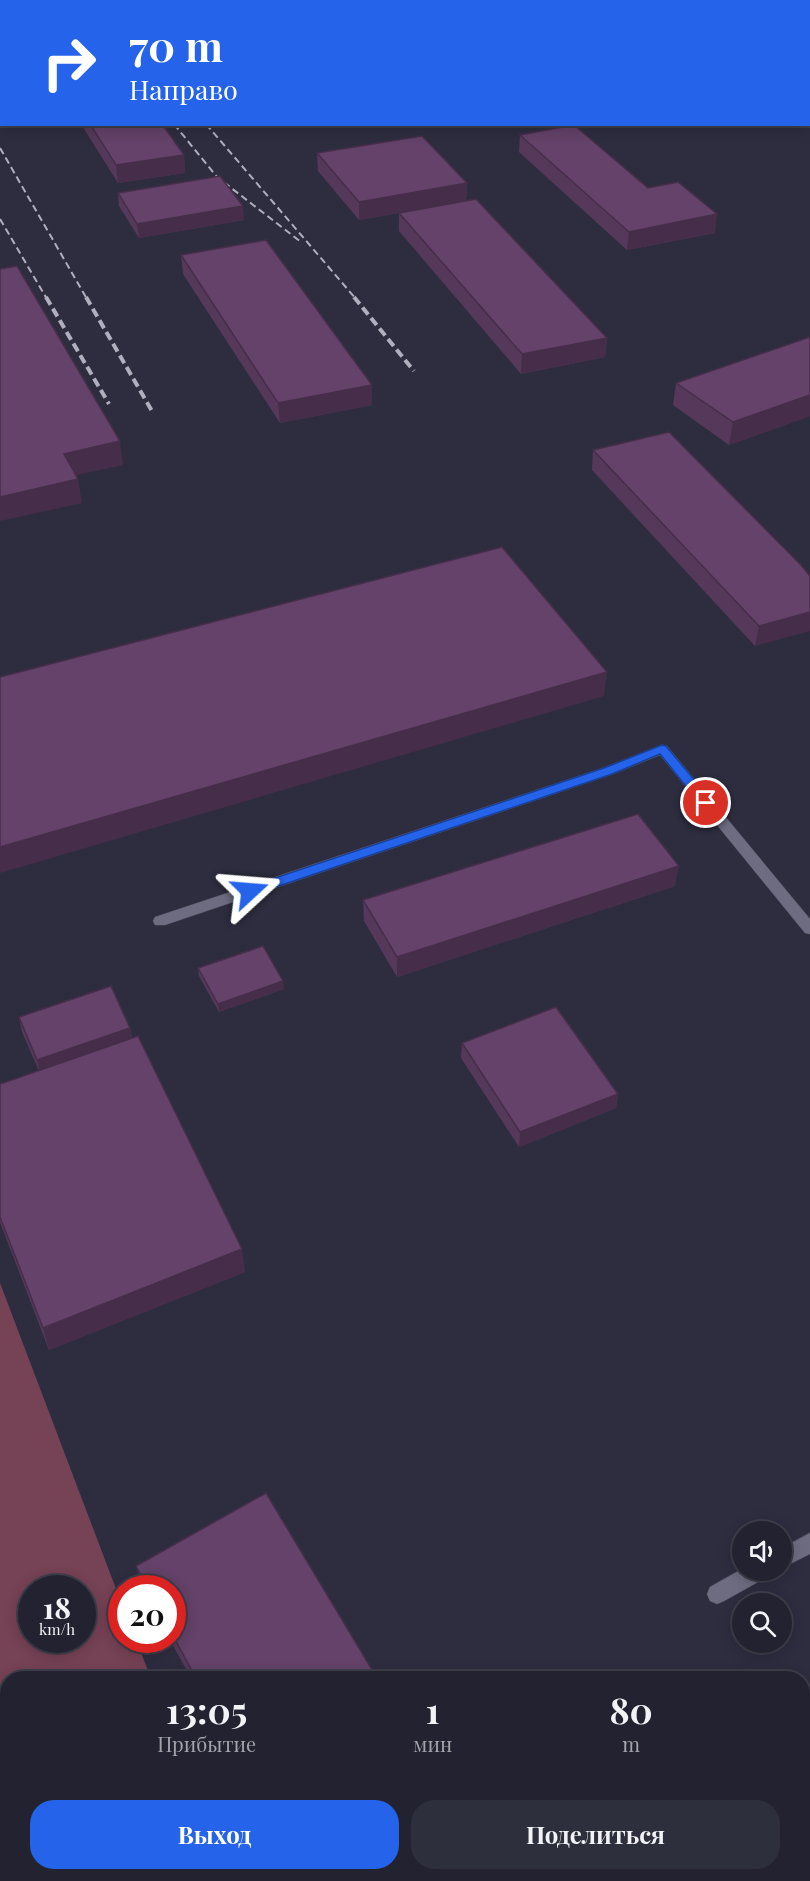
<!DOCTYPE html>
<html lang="ru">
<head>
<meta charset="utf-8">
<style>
	:root { --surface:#222230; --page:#2e2f3c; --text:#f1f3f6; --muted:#a2a4ab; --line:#3f3f4c; --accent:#2563eb }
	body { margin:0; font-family:"Playfair Display",serif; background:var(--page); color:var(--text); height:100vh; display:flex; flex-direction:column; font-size:22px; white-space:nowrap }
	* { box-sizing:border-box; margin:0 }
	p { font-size:20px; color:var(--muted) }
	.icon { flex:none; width:33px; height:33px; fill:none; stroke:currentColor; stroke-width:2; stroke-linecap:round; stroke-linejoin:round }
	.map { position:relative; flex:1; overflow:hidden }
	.panel { position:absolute; left:0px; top:1671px; width:810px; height:210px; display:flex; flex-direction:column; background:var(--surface); border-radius:24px 24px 0 0; box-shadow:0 3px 15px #0003,0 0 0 2px var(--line) }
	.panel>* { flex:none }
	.hud { position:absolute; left:0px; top:0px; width:810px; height:126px; box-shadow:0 3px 15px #0003,0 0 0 2px var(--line); background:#2563eb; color:#fff; overflow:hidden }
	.fabs { position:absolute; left:732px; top:1521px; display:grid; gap:12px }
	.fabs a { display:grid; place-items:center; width:60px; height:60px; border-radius:50%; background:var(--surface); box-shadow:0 3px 15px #0003,0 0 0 2px var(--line); font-size:30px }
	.speed { position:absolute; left:18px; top:1575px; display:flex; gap:12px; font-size:30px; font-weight:700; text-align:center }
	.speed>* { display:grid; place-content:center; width:78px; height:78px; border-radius:50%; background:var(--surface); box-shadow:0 3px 15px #0003,0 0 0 2px var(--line); line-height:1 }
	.speed small { font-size:15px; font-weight:400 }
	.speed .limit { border:9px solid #d22; background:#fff; color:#111 }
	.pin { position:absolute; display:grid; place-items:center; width:51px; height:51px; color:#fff; margin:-26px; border:3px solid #fff; border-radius:50%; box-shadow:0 2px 6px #0007 }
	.me { position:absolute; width:66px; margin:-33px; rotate:71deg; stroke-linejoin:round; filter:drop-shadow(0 0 4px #0008) }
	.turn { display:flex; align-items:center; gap:21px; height:126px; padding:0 30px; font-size:27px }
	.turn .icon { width:78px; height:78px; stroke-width:2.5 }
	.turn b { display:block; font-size:42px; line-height:51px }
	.eta { display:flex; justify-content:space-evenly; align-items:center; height:102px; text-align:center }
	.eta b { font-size:36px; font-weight:700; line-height:42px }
	.button { display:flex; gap:12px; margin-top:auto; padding:12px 30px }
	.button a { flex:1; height:69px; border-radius:24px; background:var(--accent); color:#fff; font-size:24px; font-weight:700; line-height:69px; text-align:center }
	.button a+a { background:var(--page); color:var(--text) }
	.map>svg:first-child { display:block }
</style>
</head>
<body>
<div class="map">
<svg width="810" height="1881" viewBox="0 0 810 1881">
	<rect width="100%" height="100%" fill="#2e2d40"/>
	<path fill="#764255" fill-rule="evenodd" d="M0,1283L121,1602L122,1640H136L151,1678H8V1874H225L228,1881H0ZM32,1588H82V1640H32Z"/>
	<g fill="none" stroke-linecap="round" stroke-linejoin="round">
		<defs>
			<g id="lane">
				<rect x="808" y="4" width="2" height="4"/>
				<polygon points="662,745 667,746 810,919 810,934 805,933 660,755 613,774 165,925 155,925 153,921 155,917 603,768"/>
				<polygon points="810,1533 810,1554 782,1568 782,1548"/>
				<polygon points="742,1569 770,1570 767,1577 724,1601 717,1604 710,1601 707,1594 710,1587"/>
			</g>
		</defs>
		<use href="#lane" stroke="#4a4959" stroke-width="1"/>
		<use href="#lane" fill="#6d6c81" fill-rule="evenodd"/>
		<g stroke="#afafbe" stroke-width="2" stroke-dasharray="7 4" stroke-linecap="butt">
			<polyline points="98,0 100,2"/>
			<polyline points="174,124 217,177 301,242"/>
			<polyline points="206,124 356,299"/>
			<polyline points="0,148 87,299"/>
			<polyline points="0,219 47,299"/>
		</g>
		<g stroke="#afafbe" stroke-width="4" stroke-dasharray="9 4.5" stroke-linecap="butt">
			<polyline points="46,297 109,404"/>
			<polyline points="86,297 152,411"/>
			<polyline points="354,297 414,371"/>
		</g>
	</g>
	<g fill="#56395a">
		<polygon points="631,0 724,0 726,2 633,2"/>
		<polygon points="808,51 810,52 810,128 805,124 808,124"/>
		<polygon points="81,124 162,124 184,155 185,173 118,183"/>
		<polygon points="520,135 715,233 627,250 519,152"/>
		<polygon points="317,153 467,183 466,201 607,338 605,357 521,374 399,231 399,213 359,220 318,171"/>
		<polygon points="118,193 244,220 139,238 119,206"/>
		<polygon points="181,255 372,405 280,423 183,274"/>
		<polygon points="810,337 810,416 729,445 673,405 676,383"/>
		<polygon points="593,450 800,564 755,646 592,470"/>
		<polygon points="675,886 397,977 364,921 363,900"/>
		<polygon points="198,968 284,989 219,1012 199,976"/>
		<polygon points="19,1017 130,1028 132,1038 245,1272 49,1350 0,1222 0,1084 39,1071 22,1032"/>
		<polygon points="462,1043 618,1094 616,1108 519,1147 461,1058"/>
		<polygon points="136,1566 377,1678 191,1678 170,1640 172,1640 172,1588 143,1588"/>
		<polygon points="295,1874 450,1874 454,1881 299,1881"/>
	</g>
	<g fill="#462e4a">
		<rect x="0" y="18" width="2" height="17"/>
		<polygon points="225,124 249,124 225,128"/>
		<polygon points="504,124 519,124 504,127"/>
		<polygon points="184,155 185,173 118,183 116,165"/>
		<polygon points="467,183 466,201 359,220 359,202"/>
		<polygon points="243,206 244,220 139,238 137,224"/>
		<polygon points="717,214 715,233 627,250 629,232"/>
		<polygon points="607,338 605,357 521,374 522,354"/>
		<polygon points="372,385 372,405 280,423 278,403"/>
		<polygon points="810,395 810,416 729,445 733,422"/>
		<polygon points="120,441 123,465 68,477 64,454"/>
		<polygon points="78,479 82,503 0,521 0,497"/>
		<polygon points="810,612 810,631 755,646 759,626"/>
		<polygon points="607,672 604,696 0,873 0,847"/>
		<polygon points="679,866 675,886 397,977 397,957"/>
		<polygon points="283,981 284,989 219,1012 218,1004"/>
		<polygon points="130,1028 133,1043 40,1075 37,1060"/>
		<polygon points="618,1094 616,1108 519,1147 520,1132"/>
		<polygon points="242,1249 245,1272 49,1350 43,1328"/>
	</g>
	<g fill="#644269" stroke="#462e4a" stroke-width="1.5">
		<polygon points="0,0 63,0 64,2 2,2 2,18 0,18"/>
		<polygon points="131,0 270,0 272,2 132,2"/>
		<polygon points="655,0 724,0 726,2 658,2"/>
		<polygon points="808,51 810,52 810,105 808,104"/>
		<polygon points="90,124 162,124 184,155 116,165"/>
		<polygon points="574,125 648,188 678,182 717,214 629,232 520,135"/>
		<polygon points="422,136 467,183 359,202 317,153"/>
		<polygon points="220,176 243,206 137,224 118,193"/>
		<polygon points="476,199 607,338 522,354 399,213"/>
		<polygon points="266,240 372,385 278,403 181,255"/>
		<polygon points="17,266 120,441 64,454 78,479 0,497 0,269"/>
		<polygon points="810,337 810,395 733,422 676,383"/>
		<polygon points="669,432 800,564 810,576 810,612 759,626 593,450"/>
		<polygon points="502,547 607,672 0,847 0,677"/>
		<polygon points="638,814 679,866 397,957 363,900"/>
		<polygon points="263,946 283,981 218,1004 198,968"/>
		<polygon points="111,986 130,1028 37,1060 19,1017"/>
		<polygon points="556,1007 618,1094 520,1132 462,1043"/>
		<polygon points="138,1036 242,1249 43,1328 0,1217 0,1084"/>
		<polygon points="266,1493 377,1678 196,1678 172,1634 172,1588 148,1588 136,1566"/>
		<polygon points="300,1874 450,1874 454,1881 304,1881"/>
		<polygon points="486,1874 492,1874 496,1881 475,1881"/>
	</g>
	<polygon fill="#2563eb" stroke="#184099" stroke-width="1.5" points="662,745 666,746 711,800 711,806 702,806 660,754 612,774 255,894 250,896 243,891 245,888 604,768"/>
</svg>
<div class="fabs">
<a><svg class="icon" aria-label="sound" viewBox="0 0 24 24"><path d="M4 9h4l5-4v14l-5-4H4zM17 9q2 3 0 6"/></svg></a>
<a><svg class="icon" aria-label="search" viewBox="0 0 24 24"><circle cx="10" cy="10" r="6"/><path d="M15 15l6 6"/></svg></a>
</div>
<div class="speed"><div>18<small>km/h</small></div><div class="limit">20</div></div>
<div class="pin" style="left:706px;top:803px;background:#d93025"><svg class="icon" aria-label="arrive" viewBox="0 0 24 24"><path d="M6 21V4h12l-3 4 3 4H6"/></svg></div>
<svg class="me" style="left:250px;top:891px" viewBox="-20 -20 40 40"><path d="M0-17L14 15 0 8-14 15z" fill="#2563eb" stroke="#fff" stroke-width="4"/></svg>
<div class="hud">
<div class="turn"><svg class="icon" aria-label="right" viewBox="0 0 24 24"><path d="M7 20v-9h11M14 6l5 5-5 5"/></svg><div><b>70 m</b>Направо</div></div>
</div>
<section class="panel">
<div class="eta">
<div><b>13:05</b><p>Прибытие</p></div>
<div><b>1</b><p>мин</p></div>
<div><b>80</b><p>m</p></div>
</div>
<div class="button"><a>Выход</a><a>Поделиться</a></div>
</section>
</div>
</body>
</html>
